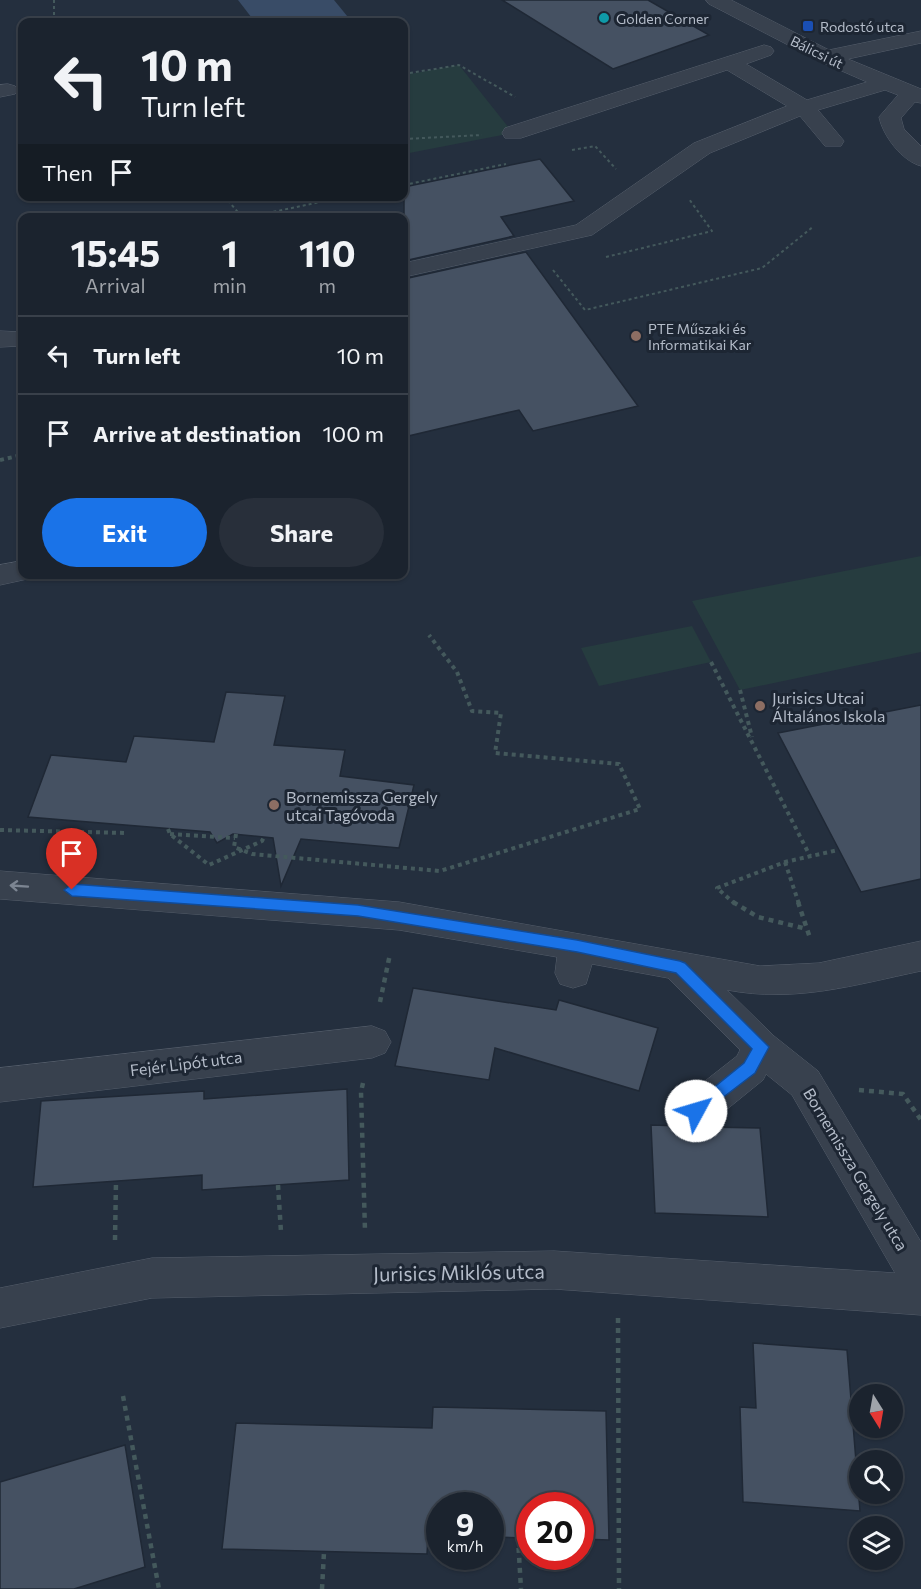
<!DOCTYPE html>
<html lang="en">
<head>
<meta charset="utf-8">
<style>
	:root { --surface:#1b232e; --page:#282f3a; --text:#f1f3f6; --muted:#a0a4aa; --line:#39404a; --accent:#1a73e8 }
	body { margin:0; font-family:Commissioner,sans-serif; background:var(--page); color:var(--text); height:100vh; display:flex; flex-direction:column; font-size:22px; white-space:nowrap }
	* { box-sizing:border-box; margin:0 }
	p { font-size:20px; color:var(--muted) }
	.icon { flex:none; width:33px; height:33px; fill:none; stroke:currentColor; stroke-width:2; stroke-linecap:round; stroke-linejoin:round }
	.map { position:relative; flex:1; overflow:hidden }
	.drawer { position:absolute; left:18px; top:213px; width:390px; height:366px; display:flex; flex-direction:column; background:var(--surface); border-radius:12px; box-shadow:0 2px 4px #0004,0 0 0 2px var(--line) }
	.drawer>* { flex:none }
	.top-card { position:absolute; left:18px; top:18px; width:390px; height:183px; border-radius:12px; box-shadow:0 2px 4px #0004,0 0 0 2px var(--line); background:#1b232e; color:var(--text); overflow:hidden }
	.needle { width:39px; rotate:169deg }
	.fabs { position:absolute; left:849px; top:1384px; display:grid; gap:12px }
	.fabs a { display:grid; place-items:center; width:54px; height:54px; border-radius:50%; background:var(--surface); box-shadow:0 2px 4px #0004,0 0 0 2px var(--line); font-size:30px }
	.speed { position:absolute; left:426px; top:1492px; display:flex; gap:12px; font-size:30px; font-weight:700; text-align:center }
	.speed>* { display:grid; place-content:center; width:78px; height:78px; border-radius:50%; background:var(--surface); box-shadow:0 2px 4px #0004,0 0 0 2px var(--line); line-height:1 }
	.speed small { font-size:15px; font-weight:400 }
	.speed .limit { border:9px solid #d22; background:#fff; color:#111 }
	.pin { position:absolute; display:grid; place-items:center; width:51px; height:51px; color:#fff; margin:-62px -26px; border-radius:50% 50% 50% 0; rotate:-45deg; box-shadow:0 0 6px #0007 }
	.pin .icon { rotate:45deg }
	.me { position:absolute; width:66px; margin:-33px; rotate:51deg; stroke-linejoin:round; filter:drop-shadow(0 0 4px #0008) }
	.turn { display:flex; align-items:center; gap:21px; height:126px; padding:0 24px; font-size:27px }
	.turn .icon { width:78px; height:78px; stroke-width:2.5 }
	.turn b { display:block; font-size:42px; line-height:51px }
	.then { display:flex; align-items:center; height:57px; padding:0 24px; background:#0003; gap:12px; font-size:22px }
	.eta { display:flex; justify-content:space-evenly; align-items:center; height:102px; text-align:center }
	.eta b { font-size:36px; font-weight:700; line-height:42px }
	.action { display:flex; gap:12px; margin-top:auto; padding:12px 24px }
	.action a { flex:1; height:69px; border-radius:36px; background:var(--accent); color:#fff; font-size:24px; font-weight:700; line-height:69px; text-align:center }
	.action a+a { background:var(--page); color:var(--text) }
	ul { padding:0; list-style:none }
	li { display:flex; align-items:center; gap:18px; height:78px; padding:0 24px; border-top:2px solid var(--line) }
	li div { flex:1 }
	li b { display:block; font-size:22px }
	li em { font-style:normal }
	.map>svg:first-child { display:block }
	.green { fill:#263c3f }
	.water { fill:#394c67 }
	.building { fill:#455162; stroke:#1f2835; stroke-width:1.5 }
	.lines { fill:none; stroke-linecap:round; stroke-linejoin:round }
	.minor-casing { stroke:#565f6c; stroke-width:1 }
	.path-far2 { stroke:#44595c; stroke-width:2; stroke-dasharray:3 3; stroke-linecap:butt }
	.path-far1 { stroke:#44595c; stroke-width:4; stroke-dasharray:4 4; stroke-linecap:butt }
	.path { stroke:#44595c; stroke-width:4.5; stroke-dasharray:5 5; stroke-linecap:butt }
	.minor { fill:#38414e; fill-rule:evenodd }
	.path-bridge { stroke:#44595c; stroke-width:4; stroke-dasharray:4 4; stroke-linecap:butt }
	.oneway { stroke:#7c8592 }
	.route { fill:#1a73e8; stroke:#114b97; stroke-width:1.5 }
	.culture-dot { fill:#0f9aa8; stroke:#1d2633; stroke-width:2 }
	.transit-dot { fill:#1a4fb4; stroke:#1d2633; stroke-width:2 }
	.education-dot { fill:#8d6e63; stroke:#1d2633; stroke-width:2 }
	.labels { text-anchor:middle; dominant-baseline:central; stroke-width:6; stroke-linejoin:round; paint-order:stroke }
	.far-poi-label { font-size:14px; fill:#b4bcc9; stroke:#1d2633; text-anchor:start }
	.far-street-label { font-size:14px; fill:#b4bcc9; stroke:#1d2633 }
	.poi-label { font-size:16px; fill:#b4bcc9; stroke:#1d2633; text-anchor:start }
	.street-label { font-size:16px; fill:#b4bcc9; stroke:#1d2633 }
	.near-street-label { font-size:20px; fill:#b4bcc9; stroke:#1d2633 }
</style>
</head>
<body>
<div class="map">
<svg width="921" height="1589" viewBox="0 0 921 1589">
	<rect width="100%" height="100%" fill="#242f3e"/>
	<g class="green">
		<path d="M459,65L513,133L404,154V75Z"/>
		<path d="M921,556V652L740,690L692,601Z"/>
		<path d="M692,626L711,662L599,686L581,648Z"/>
	</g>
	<path class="water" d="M238,0H334L352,22H255Z"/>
	<g class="building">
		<path d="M502,0H648L709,35L613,69Z"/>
		<path d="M540,159L574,201L501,217L514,236L404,261V187Z"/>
		<path d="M526,252L638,406L533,431L519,410L404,437V279Z"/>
		<path d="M226,692L285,696L274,745L345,750L340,776L414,785L399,848L301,839L281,886L273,838L233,834L217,843L210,832L28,817L51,755L126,762L134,736L214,742Z"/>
		<path d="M921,705V879L861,892L778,733Z"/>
		<path d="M413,988L556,1010L559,1000L658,1028L639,1091L495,1048L489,1080L395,1066Z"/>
		<path d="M347,1089L349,1180L202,1190V1175L33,1187L41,1101L204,1091V1099Z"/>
		<path d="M651,1125L683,1126L695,1130L707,1127L760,1128L768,1217L655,1213Z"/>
		<path d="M753,1343L847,1350L860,1511L743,1502L740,1407L756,1408Z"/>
		<path d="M433,1407L606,1411L609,1540L580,1539V1506H530V1538L490,1537V1506H440V1536H428L427,1554L222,1549L236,1423L432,1428Z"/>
		<path d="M125,1445L145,1567L74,1589H0V1482Z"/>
	</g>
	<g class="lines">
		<g class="minor-casing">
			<g id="minor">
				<path d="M706,0H731L829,50L921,31V43L848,59L921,89V103L915,102L901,118L904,129L921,146V166C902,161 883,136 879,117L898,95L885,90L818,110L844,141L841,146H825L800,116L710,153L592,235L404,277V263L576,225L694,143L787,106L727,70L521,138H505L502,133L505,128L764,45L771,47L774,51L771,55L746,64L807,100L867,82L819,61L709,4Z"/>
				<path d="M8,84L15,86L19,90L15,94L0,97V85Z"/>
				<path d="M0,331L22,332V346L0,347Z"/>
				<path d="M22,561V574H34L32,578L0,585V565Z"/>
				<path d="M0,871L399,902L760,966L819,963L921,941V971C854,985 796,1003 727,990L774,1036L818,1071L921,1242V1315L554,1289L152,1298L0,1328V1288L152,1258L554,1251L895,1273L792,1095L766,1074L763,1080L710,1123L696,1128L682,1123L677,1111L682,1099L737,1056L740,1050L668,978L592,964L586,984L573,988L560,984L555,973L557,957L399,930L0,899Z"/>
				<path d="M372,1026L385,1031L391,1042L385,1053L372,1058L0,1102V1068Z"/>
			</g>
		</g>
		<g class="path-far2">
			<path d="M54,0V22"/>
			<path d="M404,74L459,65L515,97"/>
			<path d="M404,139L482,135"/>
			<path d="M572,150L595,146L616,169"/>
			<path d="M404,185L506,164"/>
			<path d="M224,196L243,218"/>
			<path d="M244,218L349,196"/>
			<path d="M606,257L712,231L689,199"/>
			<path d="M553,270L585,310L762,268L814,226"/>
		</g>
		<g class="path-far1">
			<path d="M0,460L22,455"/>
			<path d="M711,662L810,856"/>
			<path d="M740,690L752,737"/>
			<path d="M0,830L127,833"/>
			<path d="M170,834L235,838"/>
			<path d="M236,834L234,847L252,854L440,871L640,809L619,764L495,753L501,713L472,711L457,672L429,635"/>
			<path d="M785,862L799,904"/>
			<path d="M735,904L717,888L785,862L838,850"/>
		</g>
		<g class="path">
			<path d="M733,902L758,917L807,929"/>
			<path d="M798,902L810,938"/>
			<path d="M380,1002L390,954"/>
			<path d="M363,1083L361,1092L365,1231"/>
			<path d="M859,1090L903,1094L921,1120"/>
			<path d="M278,1185L281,1232"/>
			<path d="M115,1240L116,1181"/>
			<path d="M618,1318L619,1589"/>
			<path d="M123,1396L159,1589"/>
			<path d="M518,1538L521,1589"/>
			<path d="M322,1589L324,1552"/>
		</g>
		<use href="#minor" class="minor"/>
		<path class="path-bridge" d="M168,829L170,834L209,865L262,841L264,837"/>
	</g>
	<defs><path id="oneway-shaft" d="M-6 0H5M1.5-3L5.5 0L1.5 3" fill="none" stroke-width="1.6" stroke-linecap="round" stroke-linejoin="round" transform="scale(1.5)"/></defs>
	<use class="oneway" href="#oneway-shaft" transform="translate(19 886) rotate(-176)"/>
	<path class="route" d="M72,884L358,905L577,940L680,961L685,963L769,1047L755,1073L696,1118L691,1116L688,1111L691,1106L744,1063L752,1049L676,973L577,952L358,916L72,896L64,890Z"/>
	<circle class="culture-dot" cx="604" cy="18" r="6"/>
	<rect class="transit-dot" x="802" y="20" width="12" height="12" rx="3"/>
	<g class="education-dot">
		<circle cx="636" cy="336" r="6"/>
		<circle cx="760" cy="706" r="6"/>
		<circle cx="274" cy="805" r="6"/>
	</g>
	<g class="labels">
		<g class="far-poi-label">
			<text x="616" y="18">Golden Corner</text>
			<text x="820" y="26">Rodostó utca</text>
			<text x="648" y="328">PTE Műszaki és<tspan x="648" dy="16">Informatikai Kar</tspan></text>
		</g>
		<g class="far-street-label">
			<text transform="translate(817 52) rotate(26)">Bálicsi út</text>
		</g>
		<g class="poi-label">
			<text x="772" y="697">Jurisics Utcai<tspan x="772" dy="18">Általános Iskola</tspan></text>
			<text x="286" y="796">Bornemissza Gergely<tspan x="286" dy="18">utcai Tagóvoda</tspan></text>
		</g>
		<g class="street-label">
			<text transform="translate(186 1063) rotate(-7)">Fejér Lipót utca</text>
			<text transform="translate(856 1169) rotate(59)">Bornemissza Gergely utca</text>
		</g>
		<g class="near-street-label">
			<text transform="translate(459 1272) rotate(-1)">Jurisics Miklós utca</text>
		</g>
	</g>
</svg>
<div class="fabs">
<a><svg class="needle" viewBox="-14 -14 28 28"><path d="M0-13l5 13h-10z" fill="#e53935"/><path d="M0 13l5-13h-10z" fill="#a0a4aa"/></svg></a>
<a><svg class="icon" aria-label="search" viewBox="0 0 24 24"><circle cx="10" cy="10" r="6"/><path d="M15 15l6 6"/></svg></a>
<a><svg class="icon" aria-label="layers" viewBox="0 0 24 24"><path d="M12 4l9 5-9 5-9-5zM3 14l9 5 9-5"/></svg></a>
</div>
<div class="speed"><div>9<small>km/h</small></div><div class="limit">20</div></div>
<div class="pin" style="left:72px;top:890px;background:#d93025"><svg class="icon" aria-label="arrive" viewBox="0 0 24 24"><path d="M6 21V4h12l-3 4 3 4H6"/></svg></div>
<svg class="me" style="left:696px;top:1111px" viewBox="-20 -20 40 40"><circle r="19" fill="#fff"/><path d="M0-13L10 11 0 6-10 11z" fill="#1a73e8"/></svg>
<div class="top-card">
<div class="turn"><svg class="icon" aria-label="left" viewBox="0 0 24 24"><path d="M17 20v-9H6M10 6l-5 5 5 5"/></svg><div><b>10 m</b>Turn left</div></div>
<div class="then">Then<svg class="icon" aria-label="arrive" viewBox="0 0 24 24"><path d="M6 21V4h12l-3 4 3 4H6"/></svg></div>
</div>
<section class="drawer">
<div class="eta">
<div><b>15:45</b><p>Arrival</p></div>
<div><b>1</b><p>min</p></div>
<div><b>110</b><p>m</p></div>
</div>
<ul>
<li><svg class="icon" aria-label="left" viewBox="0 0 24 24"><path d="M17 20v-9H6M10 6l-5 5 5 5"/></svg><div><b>Turn left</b></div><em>10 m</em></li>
<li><svg class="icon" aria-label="arrive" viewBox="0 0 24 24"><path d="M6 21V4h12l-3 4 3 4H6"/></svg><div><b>Arrive at destination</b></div><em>100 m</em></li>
</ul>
<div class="action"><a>Exit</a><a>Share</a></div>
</section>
</div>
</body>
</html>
